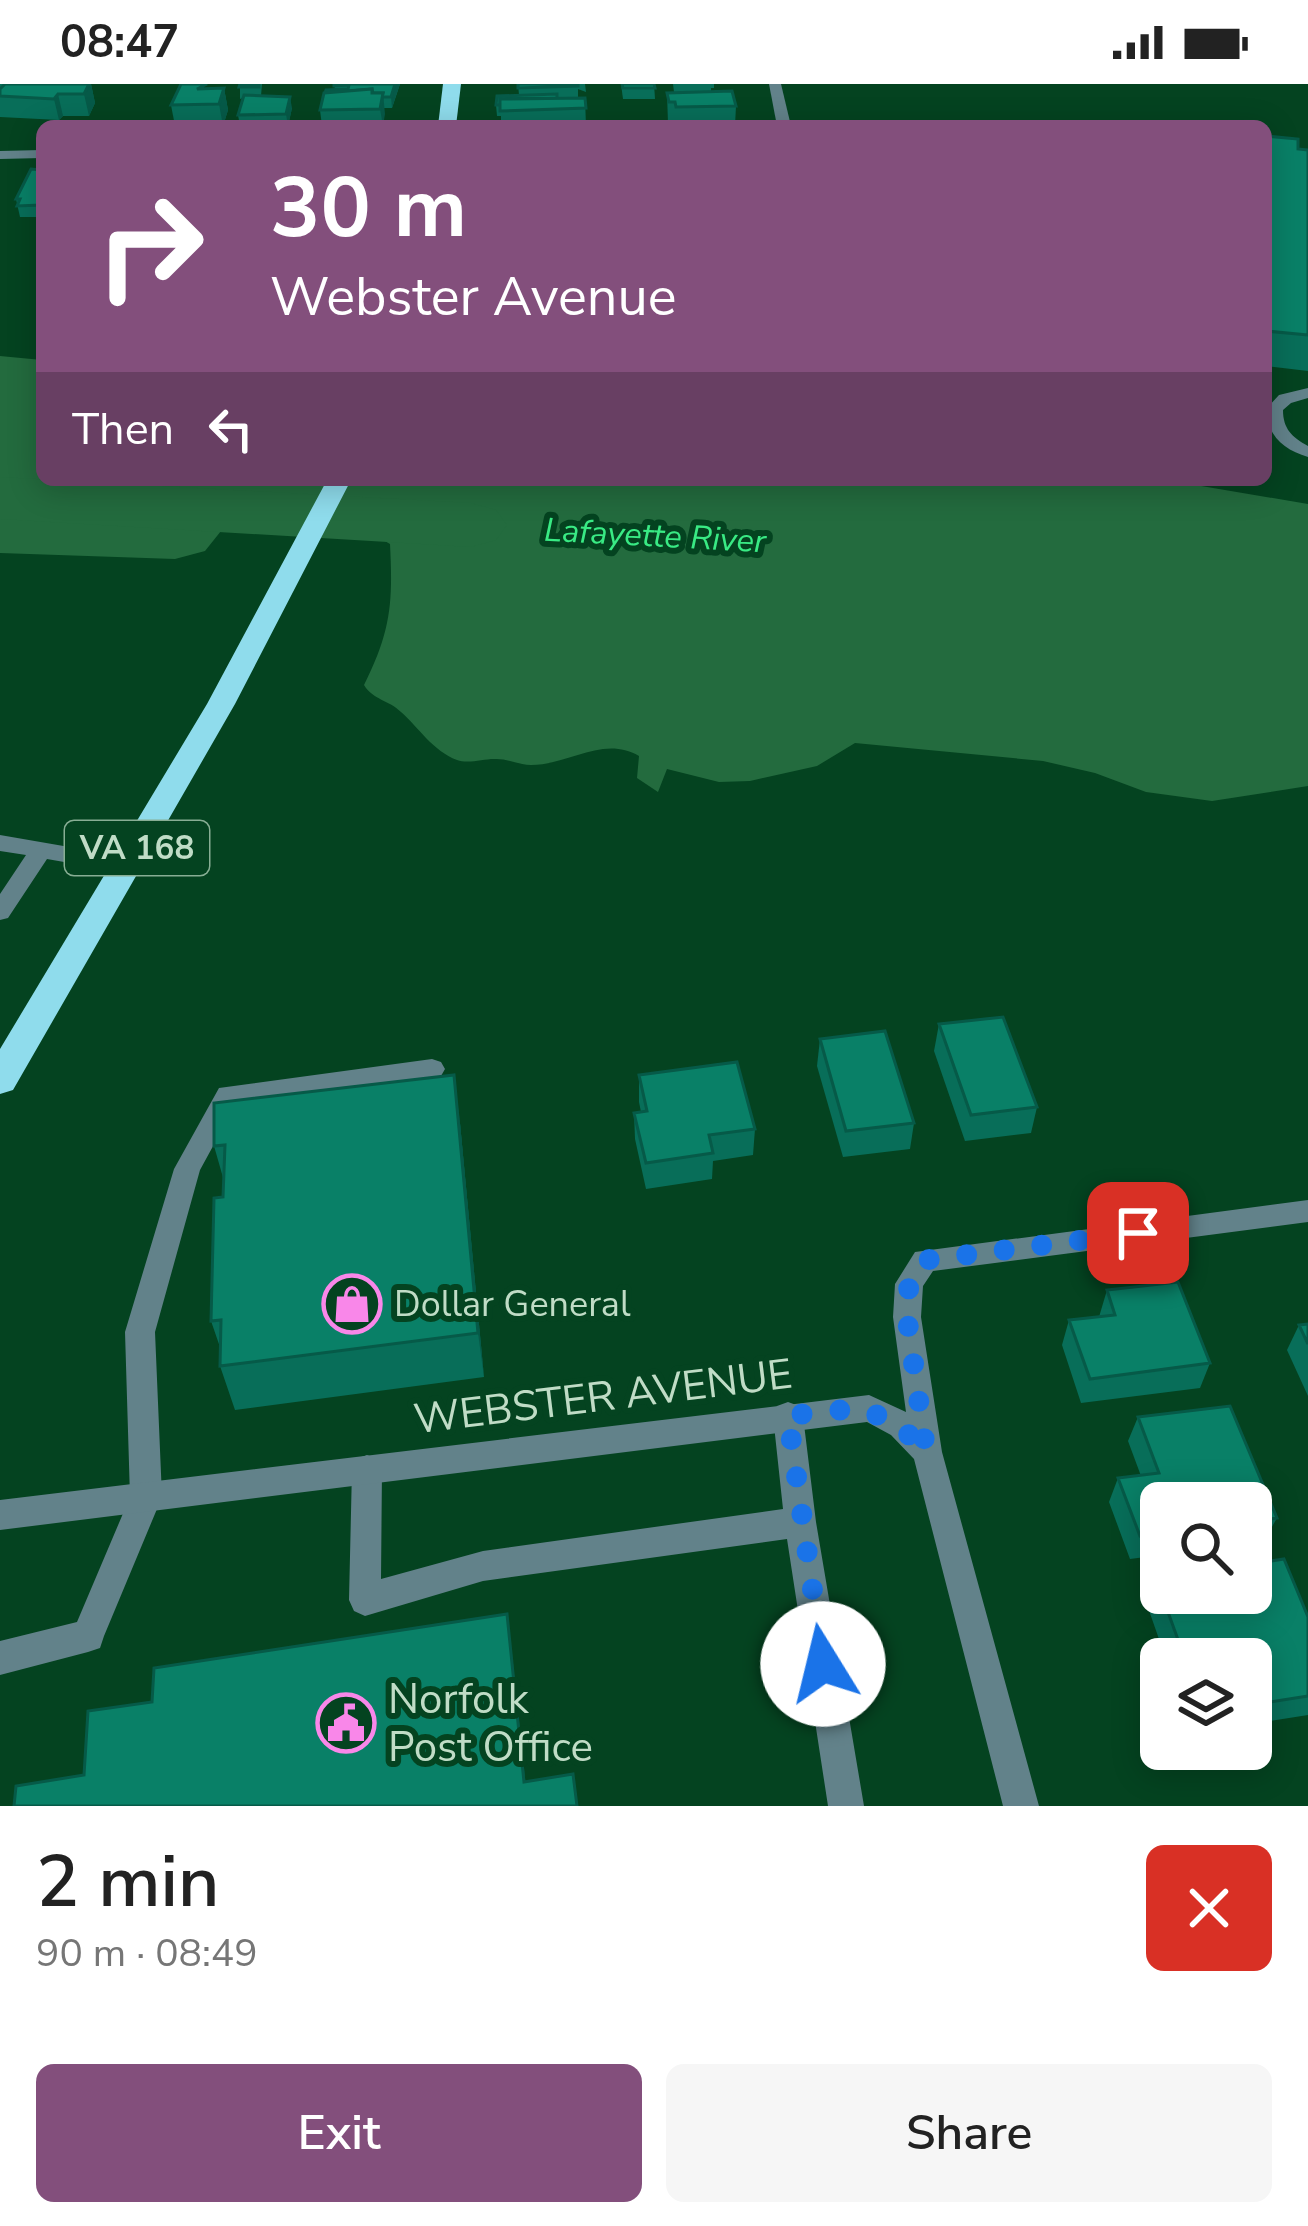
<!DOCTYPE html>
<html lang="en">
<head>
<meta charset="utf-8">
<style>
	:root { --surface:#fff; --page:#f6f6f6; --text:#222; --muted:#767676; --accent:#834f7c }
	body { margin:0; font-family:"Nunito Sans",sans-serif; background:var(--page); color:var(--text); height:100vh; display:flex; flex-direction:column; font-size:45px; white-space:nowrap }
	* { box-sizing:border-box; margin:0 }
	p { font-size:39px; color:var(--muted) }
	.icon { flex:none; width:66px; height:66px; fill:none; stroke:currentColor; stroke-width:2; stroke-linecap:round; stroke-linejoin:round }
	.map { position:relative; height:1722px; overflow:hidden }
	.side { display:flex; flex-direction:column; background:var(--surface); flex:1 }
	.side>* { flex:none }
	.banner { position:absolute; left:36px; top:36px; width:1236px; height:366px; border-radius:18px; box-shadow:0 6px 30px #0003; background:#834f7c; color:#fff; overflow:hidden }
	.buttons { position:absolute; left:1140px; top:1398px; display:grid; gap:24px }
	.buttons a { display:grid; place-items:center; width:132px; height:132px; border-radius:18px; background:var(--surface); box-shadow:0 6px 30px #0003; font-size:60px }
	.pin { position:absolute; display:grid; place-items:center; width:102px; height:102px; color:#fff; margin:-51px; border-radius:24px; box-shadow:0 6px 18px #0006 }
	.me { position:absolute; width:132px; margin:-66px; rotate:351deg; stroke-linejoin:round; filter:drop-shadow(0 0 9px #0008) }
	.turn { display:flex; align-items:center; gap:42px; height:252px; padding:0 36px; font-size:54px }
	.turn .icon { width:156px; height:156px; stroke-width:2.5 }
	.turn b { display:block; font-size:84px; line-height:102px }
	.then { display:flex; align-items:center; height:114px; padding:0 36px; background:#0003; gap:24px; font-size:45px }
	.round { display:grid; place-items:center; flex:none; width:126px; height:126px; border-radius:18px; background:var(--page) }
	.head { display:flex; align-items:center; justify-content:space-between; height:204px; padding:0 36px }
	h1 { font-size:72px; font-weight:600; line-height:90px }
	.action { display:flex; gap:24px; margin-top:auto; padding:24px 36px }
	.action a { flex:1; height:138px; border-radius:18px; background:var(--accent); color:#fff; font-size:48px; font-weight:600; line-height:138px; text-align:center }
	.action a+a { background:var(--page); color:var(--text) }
	.status { display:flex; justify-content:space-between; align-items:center; height:84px; padding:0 60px; background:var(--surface); direction:ltr }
	.status svg { height:33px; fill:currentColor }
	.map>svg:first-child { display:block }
	.water { fill:#236b3e }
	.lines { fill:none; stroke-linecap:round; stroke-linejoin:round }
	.river { fill:#236b3e; fill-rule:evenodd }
	.service { fill:#62828a; fill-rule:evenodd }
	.minor { fill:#62828a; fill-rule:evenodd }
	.trunk { fill:#8fdcec; fill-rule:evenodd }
	.wall { fill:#086e59 }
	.shaded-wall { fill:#065a48 }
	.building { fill:#098067; stroke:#065a48; stroke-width:3 }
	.route { stroke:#1a73e8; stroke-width:21; stroke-dasharray:0 37.8 }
	.labels { text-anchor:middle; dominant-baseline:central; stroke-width:12; stroke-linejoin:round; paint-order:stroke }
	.far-water-label { font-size:33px; font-style:italic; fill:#39ea84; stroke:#044320 }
	.shield { fill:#044320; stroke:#88ae94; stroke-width:3 }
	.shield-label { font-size:33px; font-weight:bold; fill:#c0dcc6 }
	.poi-label { font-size:36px; fill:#c0dcc6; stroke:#044320; text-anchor:start }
	.near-street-label { font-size:42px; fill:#c0dcc6; stroke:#044320 }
	.near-poi-label { font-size:42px; fill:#c0dcc6; stroke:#044320; text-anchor:start }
</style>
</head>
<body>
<div class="status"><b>08:47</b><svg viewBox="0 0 49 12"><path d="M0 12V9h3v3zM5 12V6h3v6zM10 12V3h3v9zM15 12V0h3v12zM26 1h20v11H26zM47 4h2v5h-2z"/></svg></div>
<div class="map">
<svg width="1308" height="1722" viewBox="0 0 1308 1722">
	<rect width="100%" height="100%" fill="#044320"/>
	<path class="water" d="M0,272L42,276V396H993L1032,402L1166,396L1308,420V702L1212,717L1146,708L1095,689L1043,677L855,659L817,682L750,697L719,698L667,685L658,708L637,694L639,672C603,651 569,681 531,681C518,681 507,674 494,675C483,675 468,680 457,676C433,667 419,644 401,628C389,616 373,616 364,601C391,547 393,519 390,460L333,427L280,424L221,447L205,467L175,475L0,469Z"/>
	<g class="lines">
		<path class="river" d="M0,393L471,419L496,426L507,441L496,456L471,463L0,435Z"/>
		<g class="service">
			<path d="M1308,304V314L1291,319L1283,326C1283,345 1292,353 1308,362V373C1284,366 1267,352 1266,325L1279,311Z"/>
			<path d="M0,751L127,773L138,781L127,789L47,775L8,834L0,836V810L26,771L0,767Z"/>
			<path d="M432,975L441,978L445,985L441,992L432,995L236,1020L200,1086L155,1248L162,1413L104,1552L100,1564L88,1568L0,1591V1557L77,1538L130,1413L125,1248L174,1085L219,1004Z"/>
			<path d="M788,1318L799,1322L803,1332L816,1438L864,1722H828L787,1455L483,1497L365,1532L354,1527L349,1516L352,1385L356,1375L367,1371L378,1375L382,1385L381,1495L483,1467L783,1425L773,1332L777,1322Z"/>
		</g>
		<g class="minor">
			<path d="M769,0H781L791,42H777Z"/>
			<path d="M42,66V74L0,75V67Z"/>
			<path d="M1308,1116V1138L933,1187L923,1202L921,1233L942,1368L1039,1722H1003L914,1375L891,1351L867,1338L0,1446V1416L869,1311L906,1328L893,1233L895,1200L915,1168Z"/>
		</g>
		<g class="trunk">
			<path d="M443,0H461L456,42H438Z"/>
			<path d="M327,396H351L235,620L13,1006L0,1010V965L207,620Z"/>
		</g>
	</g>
	<g class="wall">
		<path d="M0,0H91L95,19L89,32H63L59,36L0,33Z"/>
		<path d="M240,0H262L261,12L292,24L288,42H240L238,31L243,14L240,15Z"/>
		<path d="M334,0H400L392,24H384L383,42H322L320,26L335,6Z"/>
		<path d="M518,0H585L586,8L578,5V14H585L586,42H501V32H497L496,21L519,11Z"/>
		<path d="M621,0H654L655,15H623Z"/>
		<path d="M662,0H714V4H711V7L736,22L735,42H675L674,40H668L667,9L674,8L673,0Z"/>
		<path d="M214,4H224L228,26L223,42H175L171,21Z"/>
		<path d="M1266,52L1298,65L1308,66V287L1266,282Z"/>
		<path d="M42,86V133H20L16,115Z"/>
		<path d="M939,940L1037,1023L1031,1049L965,1057L934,967Z"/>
		<path d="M820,955L914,1039L910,1065L843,1073L817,982Z"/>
		<path d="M639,991L755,1045L753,1071L713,1077L712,1095L646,1105L635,1055L634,1029L641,1028L639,1018Z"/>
		<path d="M460,1039L484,1293L235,1326L220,1282L221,1266L211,1237L224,1097L214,1062Z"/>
		<path d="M1107,1206L1210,1279L1200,1304L1081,1319L1062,1261L1069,1236L1099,1233Z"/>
		<path d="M1308,1240V1312L1287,1266L1299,1241Z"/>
		<path d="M1138,1333L1277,1434L1264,1457L1251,1459V1419H1161V1471L1130,1475L1109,1418L1118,1394L1141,1392L1128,1357Z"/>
		<path d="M1156,1495L1308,1533V1631L1251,1640V1575H1166L1146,1518Z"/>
	</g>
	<g class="shaded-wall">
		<path d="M89,0H91L95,19L89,32L84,10Z"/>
		<path d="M395,0H400L392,24L391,13Z"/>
		<path d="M224,4L228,26L223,42L219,20Z"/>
		<path d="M383,9L385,30L383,42L380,25Z"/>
		<path d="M58,10L63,32L59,36L54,15Z"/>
		<path d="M290,13L292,24L288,42L286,30Z"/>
		<path d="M454,991L460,1039L484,1293L478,1249Z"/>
		<path d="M507,1530L512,1570L528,1722L524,1698Z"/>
	</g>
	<g class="building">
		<path d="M5,0H89L84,10H58L54,15L0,12V5Z"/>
		<path d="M181,0H207L197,5L224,4L219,20L171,21Z"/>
		<path d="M240,0H259V3H239Z"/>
		<path d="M334,0H395L391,13H382L383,9H373L372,5L325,9L326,6L348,5L349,1L334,2Z"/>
		<path d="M518,0H578V2L518,4Z"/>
		<path d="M622,0H654L655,4H623Z"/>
		<path d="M372,5V9H383L380,25L320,26L324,9Z"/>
		<path d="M732,7L736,22L676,23L675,18H669L667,9Z"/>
		<path d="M557,10V14L500,15V21H496L497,12Z"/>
		<path d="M244,11L290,13L286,30L238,31Z"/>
		<path d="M585,14L586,24L500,27V15Z"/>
		<path d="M1266,52L1298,55V65L1308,66V251L1266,247Z"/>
		<path d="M31,85L42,86V119L41,121L17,122L20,115H16Z"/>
		<path d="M1003,933L1037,1023L971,1031L939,940Z"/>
		<path d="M885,947L914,1039L846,1047L820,955Z"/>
		<path d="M737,978L755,1045L709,1051L713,1069L646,1079L634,1029L647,1027L639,991Z"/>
		<path d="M454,991L478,1249L220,1282L221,1236L211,1237L214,1114L223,1113L225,1061L214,1062V1019Z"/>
		<path d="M1178,1198L1210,1279L1090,1295L1069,1236L1115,1231L1107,1206Z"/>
		<path d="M1308,1240V1260L1299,1241Z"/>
		<path d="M1230,1322L1277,1434L1251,1438V1419H1161V1449L1140,1452L1118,1394L1159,1389L1138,1333Z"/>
		<path d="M1284,1475L1308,1533V1612L1251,1621V1575H1185L1156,1495L1161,1494V1509H1251V1480Z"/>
		<path d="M507,1530L524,1698L573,1690L577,1722H14L16,1702L84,1691L88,1627L152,1618L154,1584Z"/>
	</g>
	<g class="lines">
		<path class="route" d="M823,1580L788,1332C852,1323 880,1317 926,1368L907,1233L909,1200L925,1176L1138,1149"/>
	</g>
	<defs>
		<g id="shop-ring" transform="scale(3)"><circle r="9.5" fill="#044320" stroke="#f987e9" stroke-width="1.5"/><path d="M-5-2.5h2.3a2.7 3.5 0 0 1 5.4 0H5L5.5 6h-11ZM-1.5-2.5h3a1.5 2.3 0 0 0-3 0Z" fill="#f987e9"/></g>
		<g id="civic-ring" transform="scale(3)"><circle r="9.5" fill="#044320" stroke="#f987e9" stroke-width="1.5"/><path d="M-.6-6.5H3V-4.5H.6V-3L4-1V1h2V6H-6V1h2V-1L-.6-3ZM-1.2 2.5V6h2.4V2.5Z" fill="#f987e9"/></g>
	</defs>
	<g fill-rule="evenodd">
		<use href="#shop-ring" x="352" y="1220"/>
		<use href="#civic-ring" x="346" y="1639"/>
	</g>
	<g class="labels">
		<g class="far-water-label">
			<text transform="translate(655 452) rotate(3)">Lafayette River</text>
		</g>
		<rect class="shield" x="65" y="737" width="144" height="54" rx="9"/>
		<g class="shield-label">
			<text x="137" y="764">VA 168</text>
		</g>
		<g class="poi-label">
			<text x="394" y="1220">Dollar General</text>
		</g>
		<g class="near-street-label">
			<text transform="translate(603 1313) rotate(-7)">WEBSTER AVENUE</text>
		</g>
		<g class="near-poi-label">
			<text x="388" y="1615">Norfolk<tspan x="388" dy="48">Post Office</tspan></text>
		</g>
	</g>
</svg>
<div class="buttons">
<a><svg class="icon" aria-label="search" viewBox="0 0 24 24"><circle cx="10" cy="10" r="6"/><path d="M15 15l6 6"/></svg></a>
<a><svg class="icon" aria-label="layers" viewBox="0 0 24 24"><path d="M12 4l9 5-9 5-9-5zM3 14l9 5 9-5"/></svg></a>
</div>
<div class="pin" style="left:1138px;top:1149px;background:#d93025"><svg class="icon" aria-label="arrive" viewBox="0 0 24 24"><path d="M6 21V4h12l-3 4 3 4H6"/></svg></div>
<svg class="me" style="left:823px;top:1580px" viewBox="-20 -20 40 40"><circle r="19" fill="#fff"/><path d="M0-13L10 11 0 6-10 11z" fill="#1a73e8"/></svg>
<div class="banner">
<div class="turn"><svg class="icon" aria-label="right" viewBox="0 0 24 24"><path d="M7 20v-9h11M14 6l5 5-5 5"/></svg><div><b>30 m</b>Webster Avenue</div></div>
<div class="then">Then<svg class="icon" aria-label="left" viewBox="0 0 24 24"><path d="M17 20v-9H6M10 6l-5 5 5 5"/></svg></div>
</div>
</div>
<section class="side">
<div class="head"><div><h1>2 min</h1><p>90 m · 08:49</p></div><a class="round" style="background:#d93025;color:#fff"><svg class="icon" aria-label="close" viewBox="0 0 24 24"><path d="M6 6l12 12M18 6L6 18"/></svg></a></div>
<div class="action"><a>Exit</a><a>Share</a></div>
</section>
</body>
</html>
